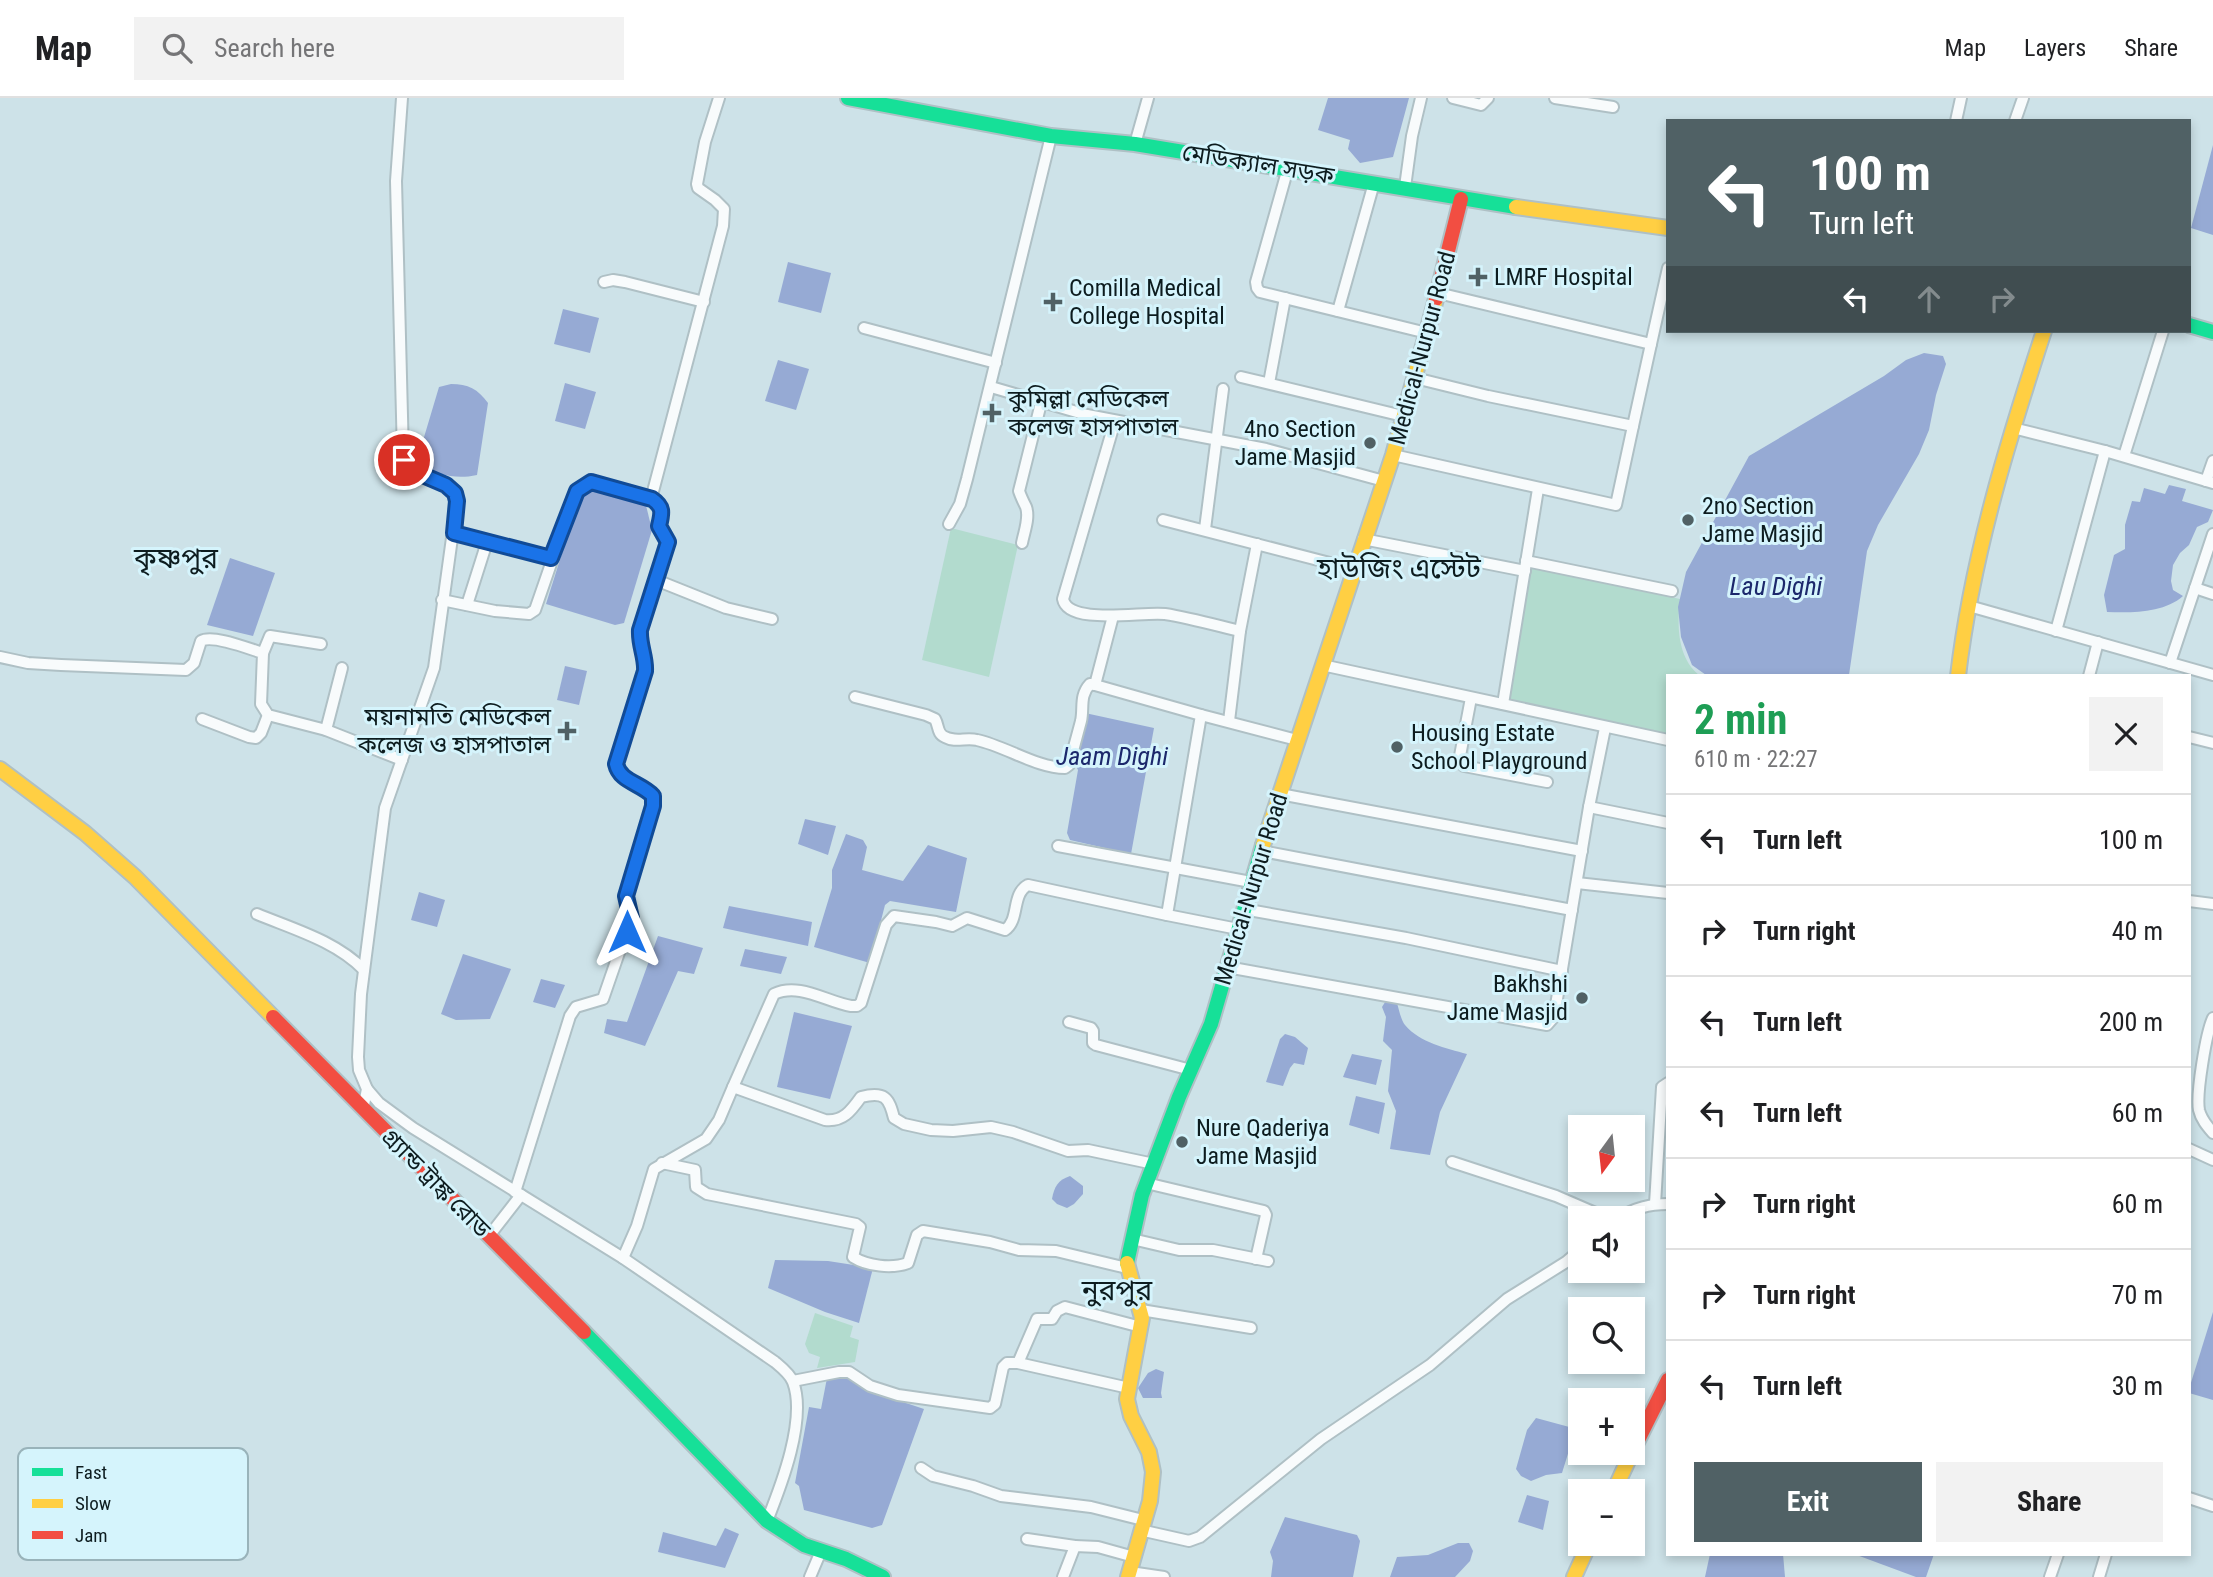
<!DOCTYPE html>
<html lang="en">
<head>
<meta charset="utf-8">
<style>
	:root { --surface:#fff; --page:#f2f2f2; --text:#202124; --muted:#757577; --line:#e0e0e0; --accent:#506165 }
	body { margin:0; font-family:"Roboto Condensed","Noto Sans Bengali",sans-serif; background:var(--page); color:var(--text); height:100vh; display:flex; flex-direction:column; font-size:26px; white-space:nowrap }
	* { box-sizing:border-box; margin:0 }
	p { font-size:23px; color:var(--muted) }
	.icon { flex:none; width:38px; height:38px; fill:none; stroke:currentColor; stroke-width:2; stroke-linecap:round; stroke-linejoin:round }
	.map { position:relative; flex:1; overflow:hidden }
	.panel { position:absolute; left:1666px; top:576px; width:525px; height:882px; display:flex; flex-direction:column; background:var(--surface); border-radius:0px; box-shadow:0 4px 10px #0003 }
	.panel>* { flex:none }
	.banner { position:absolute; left:1666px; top:21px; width:525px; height:214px; border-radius:0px; box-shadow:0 4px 10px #0003; background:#506165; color:#fff; overflow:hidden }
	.needle { width:46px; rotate:195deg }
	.buttons { position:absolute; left:1568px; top:1017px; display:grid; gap:14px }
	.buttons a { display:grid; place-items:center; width:77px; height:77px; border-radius:0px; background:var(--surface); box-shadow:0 4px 10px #0003; font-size:35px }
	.pin { position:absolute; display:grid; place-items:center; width:60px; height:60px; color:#fff; margin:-30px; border:4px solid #fff; border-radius:50%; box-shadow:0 2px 7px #0007 }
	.me { position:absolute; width:77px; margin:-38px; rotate:0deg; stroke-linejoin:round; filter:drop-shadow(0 0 5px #0008) }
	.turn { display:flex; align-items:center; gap:24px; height:147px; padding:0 28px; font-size:32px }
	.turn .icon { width:91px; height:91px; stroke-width:2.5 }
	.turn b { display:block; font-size:49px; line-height:60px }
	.lanes { display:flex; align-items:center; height:66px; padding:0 28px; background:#0003; justify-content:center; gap:35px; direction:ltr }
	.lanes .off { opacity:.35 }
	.round { display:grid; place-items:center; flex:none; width:74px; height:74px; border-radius:0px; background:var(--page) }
	.summary { display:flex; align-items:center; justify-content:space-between; height:119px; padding:0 28px }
	h1 { font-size:42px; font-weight:700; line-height:52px; color:#1e9e55 }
	.button { display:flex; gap:14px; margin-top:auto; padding:14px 28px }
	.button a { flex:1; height:80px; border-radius:0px; background:var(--accent); color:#fff; font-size:28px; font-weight:700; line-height:80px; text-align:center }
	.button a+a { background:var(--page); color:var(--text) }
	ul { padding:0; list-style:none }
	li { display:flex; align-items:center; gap:21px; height:91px; padding:0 28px; border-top:2px solid var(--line) }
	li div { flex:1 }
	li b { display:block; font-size:26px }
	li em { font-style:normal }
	header { display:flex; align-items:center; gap:42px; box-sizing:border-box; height:98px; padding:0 35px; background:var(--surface); border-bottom:2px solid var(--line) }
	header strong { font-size:33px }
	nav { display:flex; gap:38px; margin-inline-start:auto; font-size:24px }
	.search { width:490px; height:63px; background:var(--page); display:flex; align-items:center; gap:18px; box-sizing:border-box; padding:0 24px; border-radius:0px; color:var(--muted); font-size:26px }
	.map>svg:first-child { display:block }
	.green { fill:#b2dbce }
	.water { fill:#96aad4 }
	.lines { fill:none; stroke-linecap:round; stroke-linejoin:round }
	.street-casing { stroke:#afc0c5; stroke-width:14 }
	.fast-casing { stroke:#afc0c5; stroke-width:18 }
	.slow-casing { stroke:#afc0c5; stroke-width:18 }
	.jam-casing { stroke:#afc0c5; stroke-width:18 }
	.street { stroke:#f8fbfc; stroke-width:10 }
	.fast { stroke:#16e098; stroke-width:14 }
	.slow { stroke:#ffcf43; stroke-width:14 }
	.jam { stroke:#f24e42; stroke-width:14 }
	.route-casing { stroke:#114b97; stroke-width:18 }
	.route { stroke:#1a73e8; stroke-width:12 }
	.poi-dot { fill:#506165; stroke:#d5f4fc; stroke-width:2.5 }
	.labels { text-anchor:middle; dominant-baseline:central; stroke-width:6; stroke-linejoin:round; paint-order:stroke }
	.street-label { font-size:24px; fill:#0d1c1f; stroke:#d5f4fc }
	.poi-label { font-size:24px; fill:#0d1c1f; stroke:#d5f4fc; text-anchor:start }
	.water-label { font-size:26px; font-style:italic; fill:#1c286c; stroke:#d5f4fc }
	.quarter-label { font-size:28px; fill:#0d1c1f; stroke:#d5f4fc }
	.key { fill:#d5f4fc; stroke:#99b3ba; stroke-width:2 }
	.key-label { font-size:19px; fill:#0d1c1f }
</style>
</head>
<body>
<header>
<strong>Map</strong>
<div class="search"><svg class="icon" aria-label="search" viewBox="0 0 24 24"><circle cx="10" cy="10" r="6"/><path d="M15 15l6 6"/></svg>Search here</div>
<nav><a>Map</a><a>Layers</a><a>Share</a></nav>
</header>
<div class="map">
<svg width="2213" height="1479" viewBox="0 0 2213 1479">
	<rect width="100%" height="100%" fill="#cde2e8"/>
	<g class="green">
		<path d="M951,430L1018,447L989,579L922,562Z"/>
		<path d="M1530,468L1680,501C1677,527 1677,559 1699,577L1668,578V634L1664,638L1506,605Z"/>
		<path d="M815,1215L853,1228L850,1239L859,1242L855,1264L817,1270L820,1259L809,1255L805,1246Z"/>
	</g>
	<g class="water">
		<path d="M1328,0H1409L1393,59L1360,65L1348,51L1350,42L1318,32Z"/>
		<path d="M2213,47V137L2191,130Z"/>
		<path d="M788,164L831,175L821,215L778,204Z"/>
		<path d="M563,211L599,220L590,255L554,246Z"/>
		<path d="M1924,255L1943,258L1946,266L1936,297L1929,332L1919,356L1878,427L1867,453L1849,577H1706L1692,567L1681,539L1678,509L1686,474L1749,358L1884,278L1906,262Z"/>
		<path d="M778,262L809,271L796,312L765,303Z"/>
		<path d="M565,285L596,294L585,331L555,323Z"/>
		<path d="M451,286C468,286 478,291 488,305L477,377C454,382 440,376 419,368V356L439,289Z"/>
		<path d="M585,382L643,395L652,432L624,525L615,527L546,506Z"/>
		<path d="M2169,387L2186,391L2182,403L2213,412L2208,424L2197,429L2189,447L2180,455L2173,467L2171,483L2173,492L2183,498C2164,515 2132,515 2107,514L2104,497L2114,457L2125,451V427L2132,403L2140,404L2144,390L2165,396Z"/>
		<path d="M230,460L275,475L253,538L207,527Z"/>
		<path d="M565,568L587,573L579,607L557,602Z"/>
		<path d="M1085,615L1154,630L1131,756L1070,742L1067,735L1078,672L1074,664Z"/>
		<path d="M805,721L836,728L828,757L798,746Z"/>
		<path d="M846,736L863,742L867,749L862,772L903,783L928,747L967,760L956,814L890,803L885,807L870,865L814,849L832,790V772Z"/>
		<path d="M419,794L445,802L437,829L411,822Z"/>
		<path d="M729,808L812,824L808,848L723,830Z"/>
		<path d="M658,838L703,850L694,876L678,873L645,948L604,935L607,921L627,924Z"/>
		<path d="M745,851L787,859L781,876L740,868Z"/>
		<path d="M463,856L511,871L490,921L456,922L441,916Z"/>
		<path d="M541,881L565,887L555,910L533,904Z"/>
		<path d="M1387,901L1397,905C1399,912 1401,922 1405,927C1420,945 1446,950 1467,956L1440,1014L1430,1057L1390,1051L1396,1013L1388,993L1392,952L1383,943L1386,919L1382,909Z"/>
		<path d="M794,914L852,928L830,1001L777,989Z"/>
		<path d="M1285,936L1295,939L1308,950L1304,967L1294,965L1290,970L1283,988L1266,984L1280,941Z"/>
		<path d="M1352,956L1382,962L1376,987L1343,979Z"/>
		<path d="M1356,998L1385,1005L1379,1036L1349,1027Z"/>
		<path d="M1070,1078L1083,1088V1096L1074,1106L1067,1110L1057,1106L1052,1101C1054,1089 1058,1082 1070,1078Z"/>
		<path d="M775,1162L828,1163L873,1170L859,1225L825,1214L768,1190Z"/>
		<path d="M2213,1214V1302L2189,1295V1291Z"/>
		<path d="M1156,1271L1164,1274L1161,1295L1162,1300H1143L1138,1290L1148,1275Z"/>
		<path d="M853,1278L864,1291L924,1311L882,1427L872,1430L804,1412L799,1388L795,1385L809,1309L821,1311L827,1280Z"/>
		<path d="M1536,1320L1573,1330L1575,1333L1562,1375L1546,1377L1531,1383L1521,1378L1516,1371L1527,1332Z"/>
		<path d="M1527,1397L1549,1403L1543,1432L1518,1424Z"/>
		<path d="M1285,1419L1357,1437L1360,1443L1353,1479H1271L1273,1463L1270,1454Z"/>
		<path d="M725,1430L739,1436L725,1470L658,1454L663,1434L716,1448Z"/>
		<path d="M1458,1445H1469L1473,1453L1470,1463L1455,1479H1390L1397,1459L1428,1457Z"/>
		<path d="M1710,1456H1783L1785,1479H1705Z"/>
		<path d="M1854,1456H1934L1926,1479H1916Z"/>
	</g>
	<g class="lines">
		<g class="street-casing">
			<g id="street">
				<path d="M1453,0L1481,7L1488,0"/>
				<path d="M1555,0L1613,9"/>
				<path d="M1956,23L1961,0"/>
				<path d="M2015,23L2023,0"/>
				<path d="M1135,46L1148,0"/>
				<path d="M1288,70L1256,184L1257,190L1260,194L1427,235"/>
				<path d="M1405,89L1412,38L1421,0"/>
				<path d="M604,184L613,182L625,184L704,204"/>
				<path d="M1438,195L1651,246L1668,170"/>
				<path d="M1338,213L1374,85"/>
				<path d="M864,230L996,265"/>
				<path d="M1241,279L1403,318"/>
				<path d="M1415,280L1488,298L1633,328L1651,246"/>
				<path d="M1269,285L1285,200"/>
				<path d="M991,289L1087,317L1266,351L1384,383"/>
				<path d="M1115,323L1063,501C1068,528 1144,513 1165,516C1190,520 1215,527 1240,533"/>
				<path d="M2013,330L2105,353L2213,385"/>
				<path d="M1393,357L1616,407L1633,328"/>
				<path d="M2124,358L2163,233"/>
				<path d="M2206,383L2213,363"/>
				<path d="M1163,422L1353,471"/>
				<path d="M949,426L960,406L967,381L1051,38"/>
				<path d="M1205,431L1223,291"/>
				<path d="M454,435L487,444L467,507"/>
				<path d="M1363,441L1525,473"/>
				<path d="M487,444L551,460"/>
				<path d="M1022,445C1024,434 1030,420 1026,409C1023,403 1021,399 1019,393L1041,305"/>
				<path d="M1526,463L1672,493"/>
				<path d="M656,482L726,510L772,521"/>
				<path d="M2195,490L2213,496"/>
				<path d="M442,502L495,513L529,516L535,512L572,405L577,393L591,384L651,401"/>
				<path d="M1969,508L2213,577"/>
				<path d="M1113,518L1095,587L1201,617"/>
				<path d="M2056,533L2105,353"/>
				<path d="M263,555L270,538L321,546"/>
				<path d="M0,559L28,565L61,567L186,572L194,565L201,543C213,536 249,551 263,555L261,606L268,617L326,632L402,662"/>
				<path d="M2170,565L2213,436"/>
				<path d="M1322,567L1668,642"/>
				<path d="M2089,578L2098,544"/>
				<path d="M855,599L926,617L935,621C939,628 937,636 945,639C956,645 966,639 977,642C1005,648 1037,670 1065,670L1069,667C1073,653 1077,638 1081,623C1084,610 1079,598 1090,586L1095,587"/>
				<path d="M1471,600L1459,663L1464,668L1547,684"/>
				<path d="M1503,606L1538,391"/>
				<path d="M202,621L249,639L256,640L261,635L268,617"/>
				<path d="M1229,623L1240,533L1257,446"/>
				<path d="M326,632L342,570"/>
				<path d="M2189,639L2213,645"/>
				<path d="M1280,696L1582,753"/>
				<path d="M1589,709L1668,725"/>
				<path d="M1058,748L1251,784"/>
				<path d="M1262,753L1572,812"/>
				<path d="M1577,785L1668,795"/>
				<path d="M2189,803L2213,806"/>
				<path d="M1243,811L1406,840L1562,873"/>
				<path d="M257,816C293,831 336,843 364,872"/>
				<path d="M1238,831L1167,817L1201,617L1297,642"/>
				<path d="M1227,869L1547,927L1554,919L1589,709L1605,630"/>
				<path d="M2213,920C2206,935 2196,996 2199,1012C2201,1021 2207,1028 2213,1035"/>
				<path d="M1069,924L1091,930L1093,933V945L1096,947L1191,972"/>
				<path d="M733,989L774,896C799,884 827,904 851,908H857L861,905L886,827L894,818L936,824L952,828L967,820L1005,832C1020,822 1011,796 1028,787L1167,817"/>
				<path d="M367,991L379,1005L413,1030L623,1160L775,1264C781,1269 790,1276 793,1284C807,1321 781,1388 767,1423"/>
				<path d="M363,1012L367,991L359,972L358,959L361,896L385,710L434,570L456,411L455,395C439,380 409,380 403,357L396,83L402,0"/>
				<path d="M2189,1051L2213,1062"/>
				<path d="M1452,1064L1556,1098L1607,1120"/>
				<path d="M662,1065L695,1072L696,1089L707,1096L856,1126L860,1129L853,1159C867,1168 892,1171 908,1165L917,1137L923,1133L990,1144L1019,1152L1056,1153L1127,1170"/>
				<path d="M1146,1085L1264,1113L1266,1117L1256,1161"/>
				<path d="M515,1094L570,918L576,909L603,901L631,820L627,798L653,708V698C642,685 620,684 616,666L645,573C646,559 639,547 640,532L668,444L659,428C662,415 664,409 651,401L723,128L724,111L715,102L698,90L697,86L705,44L719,0"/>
				<path d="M1655,1106L1662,989L1668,985"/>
				<path d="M1620,1120C1633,1110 1652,1106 1668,1106"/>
				<path d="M489,1138L521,1097"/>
				<path d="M1132,1141L1179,1152H1213L1268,1163"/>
				<path d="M623,1160L637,1128L654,1071L706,1041L719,1022L733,989L825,1022C843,1024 851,1013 861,999C885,993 889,1000 894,1020L904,1026L931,1032L953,1033L991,1029L1013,1034L1068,1053L1088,1052L1154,1066"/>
				<path d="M1141,1212L1251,1230"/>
				<path d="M1018,1265L1129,1290"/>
				<path d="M793,1283L839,1274H849L870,1288L898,1297L990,1310L995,1306L1003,1269L1007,1265H1018L1037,1221H1052L1057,1213L1065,1209L1141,1229"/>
				<path d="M921,1370L933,1378L973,1388L1001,1398L1091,1409L1143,1422"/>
				<path d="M2189,1400L2213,1408"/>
				<path d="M1140,1432L1189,1443L1200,1439L1321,1341L1430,1267L1507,1201L1566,1164L1580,1152"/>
				<path d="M1027,1441L1075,1448"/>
				<path d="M1130,1474L1164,1479"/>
				<path d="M810,1479L821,1453"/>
				<path d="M1063,1479L1075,1448L1098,1449L1134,1459"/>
				<path d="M2050,1479L2058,1456"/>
				<path d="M2099,1479L2106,1456"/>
			</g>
		</g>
		<g class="fast-casing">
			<g id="fast">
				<path d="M848,0L1051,38L1135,46L1516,109"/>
				<path d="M2189,227L2213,234"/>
				<path d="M1127,1165L1142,1097L1179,999L1211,926L1263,747"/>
				<path d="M584,1234L767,1423L804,1447L846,1461L883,1479"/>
			</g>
		</g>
		<g class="slow-casing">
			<g id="slow">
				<path d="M1516,109L1668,130"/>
				<path d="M1958,578C1972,459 2007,346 2044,233"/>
				<path d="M0,671L85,735L135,779L273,919"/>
				<path d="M1263,747L1393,357L1436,201"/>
				<path d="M1127,1165L1142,1220L1127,1301L1131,1318L1149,1354L1153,1374L1150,1403L1128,1479"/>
				<path d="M1614,1393L1632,1354"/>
				<path d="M1574,1479L1589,1446"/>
			</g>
		</g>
		<g class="jam-casing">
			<g id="jam">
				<path d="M1436,201L1461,101"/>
				<path d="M273,919L584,1234"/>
				<path d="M1633,1352L1668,1282"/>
			</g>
		</g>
		<use href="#street" class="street"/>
		<use href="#fast" class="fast"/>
		<use href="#slow" class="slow"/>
		<use href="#jam" class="jam"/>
	</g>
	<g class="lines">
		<g class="route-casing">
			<path id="route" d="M404,362L411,372L446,387L455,395L457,403L454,435L551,460L577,393L591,384L652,401C664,409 662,415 659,428L668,444L640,532C639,547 646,559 645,573L616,666C620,684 641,685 653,698V708L626,798L631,820L627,834"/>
		</g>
		<use href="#route" class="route"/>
	</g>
	<g class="poi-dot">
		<path d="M1474.5 168.5h7v7h7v7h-7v7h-7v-7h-7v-7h7z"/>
		<path d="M1049.5 193.5h7v7h7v7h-7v7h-7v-7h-7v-7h7z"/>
		<path d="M988.5 304.5h7v7h7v7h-7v7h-7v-7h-7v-7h7z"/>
		<circle cx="1370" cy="345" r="7"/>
		<circle cx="1688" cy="422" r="7"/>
		<path d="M563.5 622.5h7v7h7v7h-7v7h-7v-7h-7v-7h7z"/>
		<circle cx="1397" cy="649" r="7"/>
		<circle cx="1582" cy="900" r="7"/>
		<circle cx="1182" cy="1044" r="7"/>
	</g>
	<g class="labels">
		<g class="street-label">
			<text transform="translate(1258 66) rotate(9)">মেডিক্যাল সড়ক</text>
			<text transform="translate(1422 250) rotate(-75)">Medical-Nurpur Road</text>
			<text transform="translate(1251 791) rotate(-73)">Medical-Nurpur Road</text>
			<text transform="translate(436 1085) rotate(45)">গ্র্যান্ড ট্রাঙ্ক রোড</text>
		</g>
		<g class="poi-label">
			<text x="1494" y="179">LMRF Hospital</text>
			<text x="1069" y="190">Comilla Medical<tspan x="1069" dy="28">College Hospital</tspan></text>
			<text x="1008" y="301">কুমিল্লা মেডিকেল<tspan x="1008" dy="28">কলেজ হাসপাতাল</tspan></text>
			<text x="1356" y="331" text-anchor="end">4no Section<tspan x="1356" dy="28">Jame Masjid</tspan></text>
			<text x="1702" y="408">2no Section<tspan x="1702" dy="28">Jame Masjid</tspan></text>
			<text x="551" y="619" text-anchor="end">ময়নামতি মেডিকেল<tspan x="551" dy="28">কলেজ ও হাসপাতাল</tspan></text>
			<text x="1411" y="635">Housing Estate<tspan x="1411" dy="28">School Playground</tspan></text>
			<text x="1568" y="886" text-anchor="end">Bakhshi<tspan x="1568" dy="28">Jame Masjid</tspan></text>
			<text x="1196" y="1030">Nure Qaderiya<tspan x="1196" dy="28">Jame Masjid</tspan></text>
		</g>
		<g class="water-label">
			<text x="1776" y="488">Lau Dighi</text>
			<text x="1112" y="658">Jaam Dighi</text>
		</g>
		<g class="quarter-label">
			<text x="176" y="460">কৃষ্ণপুর</text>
			<text x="1399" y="470">হাউজিং এস্টেট</text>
			<text x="1117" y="1192">নুরপুর</text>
		</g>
	</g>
	<rect x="18" y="1350" width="230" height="112" rx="10" class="key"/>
	<rect x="32" y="1370" width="31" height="8" fill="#16e098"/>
	<rect x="32" y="1401" width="31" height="9" fill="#ffcf43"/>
	<rect x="32" y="1433" width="31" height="8" fill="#f24e42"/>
	<g class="key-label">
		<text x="75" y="1381">Fast</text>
		<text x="75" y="1412">Slow</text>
		<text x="75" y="1444">Jam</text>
	</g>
</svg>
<div class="buttons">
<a><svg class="needle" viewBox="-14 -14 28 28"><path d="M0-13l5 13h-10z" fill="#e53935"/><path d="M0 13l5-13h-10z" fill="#757577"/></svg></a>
<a><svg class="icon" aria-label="sound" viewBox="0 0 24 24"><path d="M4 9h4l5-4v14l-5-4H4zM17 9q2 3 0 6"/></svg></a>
<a><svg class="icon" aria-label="search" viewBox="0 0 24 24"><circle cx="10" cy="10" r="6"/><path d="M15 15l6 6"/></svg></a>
<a>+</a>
<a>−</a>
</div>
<div class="pin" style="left:404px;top:362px;background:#d93025"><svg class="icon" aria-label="arrive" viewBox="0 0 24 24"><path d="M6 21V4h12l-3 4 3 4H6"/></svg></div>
<svg class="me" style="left:627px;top:834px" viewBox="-20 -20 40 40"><path d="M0-17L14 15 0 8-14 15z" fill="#1a73e8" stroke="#fff" stroke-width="4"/></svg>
<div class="banner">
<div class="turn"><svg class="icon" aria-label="left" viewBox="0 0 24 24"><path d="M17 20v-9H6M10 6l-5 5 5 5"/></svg><div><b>100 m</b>Turn left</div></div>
<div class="lanes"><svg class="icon" aria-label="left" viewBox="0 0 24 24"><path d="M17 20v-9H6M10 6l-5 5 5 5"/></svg><svg class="icon off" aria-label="ahead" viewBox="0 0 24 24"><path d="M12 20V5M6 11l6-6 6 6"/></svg><svg class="icon off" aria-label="right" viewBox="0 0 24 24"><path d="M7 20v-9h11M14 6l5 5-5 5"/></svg></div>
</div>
<section class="panel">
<div class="summary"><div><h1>2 min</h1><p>610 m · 22:27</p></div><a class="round"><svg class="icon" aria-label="close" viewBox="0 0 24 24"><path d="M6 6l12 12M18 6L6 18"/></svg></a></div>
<ul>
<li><svg class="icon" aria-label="left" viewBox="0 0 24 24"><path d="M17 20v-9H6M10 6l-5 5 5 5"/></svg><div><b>Turn left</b></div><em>100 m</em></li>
<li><svg class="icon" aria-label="right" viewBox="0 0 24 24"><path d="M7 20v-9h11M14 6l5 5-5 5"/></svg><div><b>Turn right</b></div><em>40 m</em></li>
<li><svg class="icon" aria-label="left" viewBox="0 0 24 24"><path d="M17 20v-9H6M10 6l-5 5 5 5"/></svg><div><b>Turn left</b></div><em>200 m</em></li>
<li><svg class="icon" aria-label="left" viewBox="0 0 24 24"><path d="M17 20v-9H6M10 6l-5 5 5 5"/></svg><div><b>Turn left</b></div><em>60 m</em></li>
<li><svg class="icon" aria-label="right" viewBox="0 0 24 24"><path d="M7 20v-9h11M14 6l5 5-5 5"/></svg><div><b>Turn right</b></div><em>60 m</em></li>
<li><svg class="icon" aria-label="right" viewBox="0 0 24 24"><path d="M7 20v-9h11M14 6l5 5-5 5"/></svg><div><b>Turn right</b></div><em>70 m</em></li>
<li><svg class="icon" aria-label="left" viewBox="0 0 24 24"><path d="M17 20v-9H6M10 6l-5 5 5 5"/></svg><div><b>Turn left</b></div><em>30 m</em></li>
</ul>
<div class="button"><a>Exit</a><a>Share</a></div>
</section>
</div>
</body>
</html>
